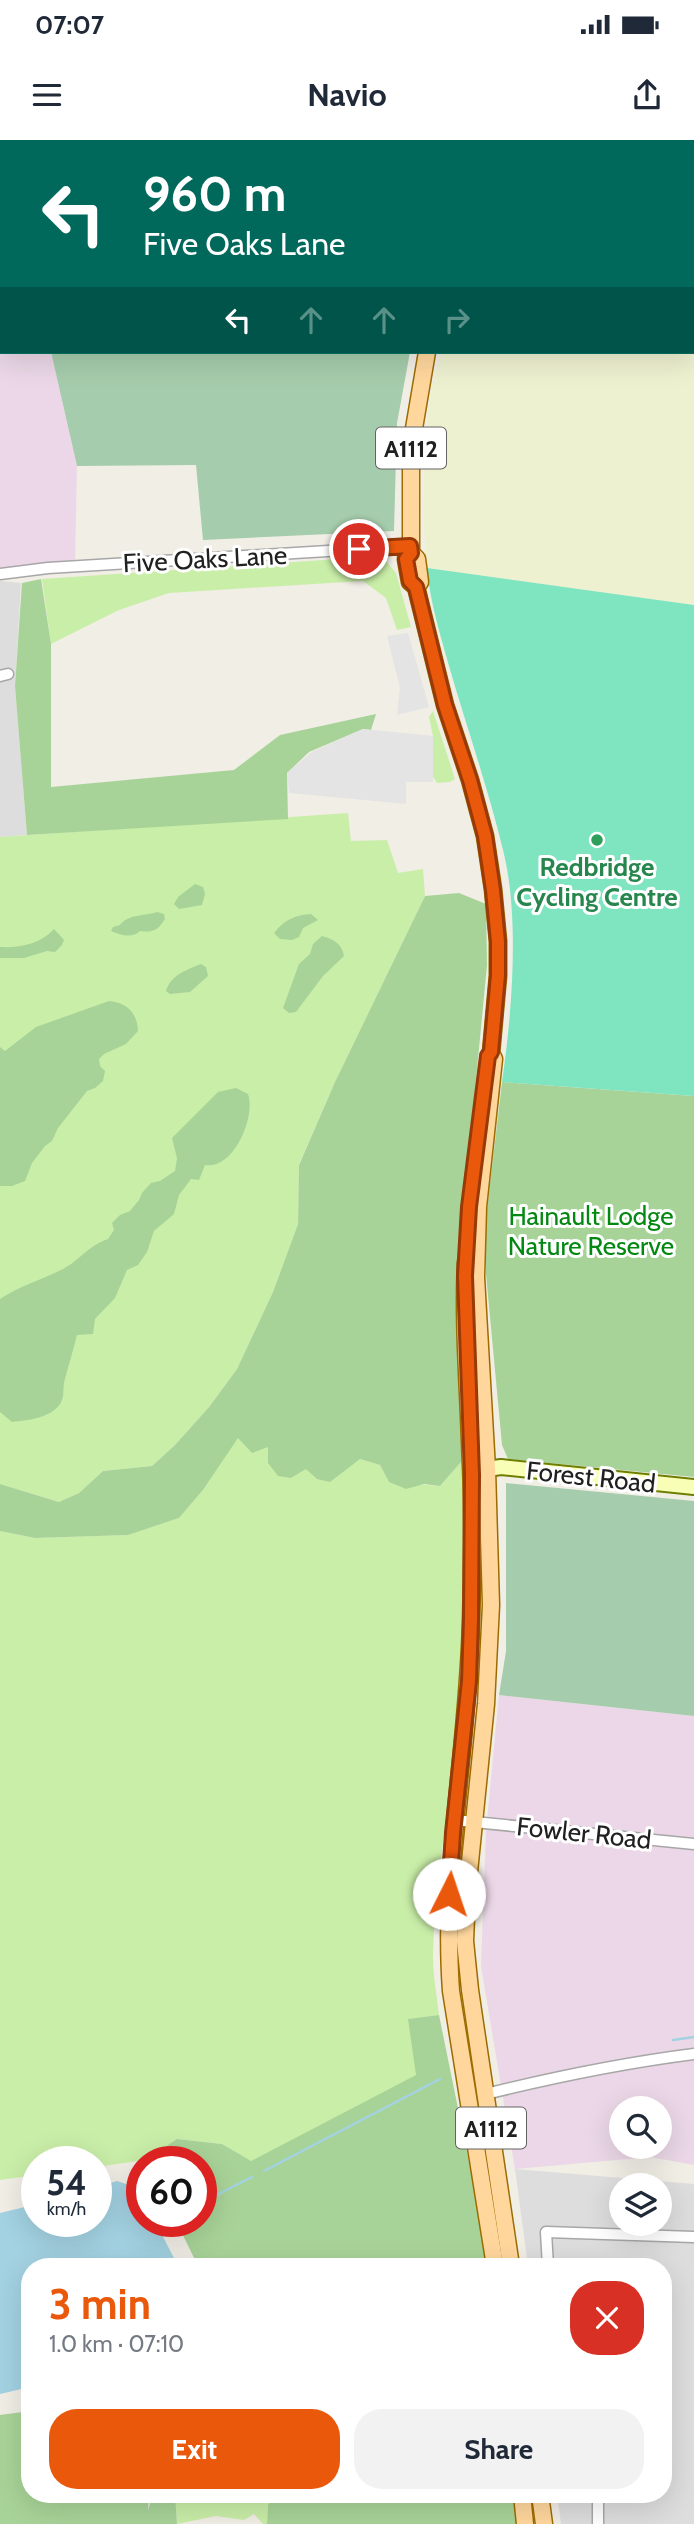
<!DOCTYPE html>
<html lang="en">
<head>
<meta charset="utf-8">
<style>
	:root { --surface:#fff; --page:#f2f2f3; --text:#1f2937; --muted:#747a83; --accent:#ea580c }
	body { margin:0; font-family:Cabin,sans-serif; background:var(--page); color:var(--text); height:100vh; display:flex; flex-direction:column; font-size:26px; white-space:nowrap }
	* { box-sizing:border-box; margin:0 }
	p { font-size:23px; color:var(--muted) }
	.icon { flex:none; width:38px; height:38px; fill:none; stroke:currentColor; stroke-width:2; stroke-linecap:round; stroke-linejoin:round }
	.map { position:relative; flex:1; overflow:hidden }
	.sheet { position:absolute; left:21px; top:2118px; width:651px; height:245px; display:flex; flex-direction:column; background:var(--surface); border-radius:28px; box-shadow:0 7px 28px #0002 }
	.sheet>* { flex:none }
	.banner { position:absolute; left:0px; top:0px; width:695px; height:214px; box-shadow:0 7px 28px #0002; background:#00695c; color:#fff; overflow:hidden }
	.tools { position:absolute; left:609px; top:1956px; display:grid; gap:14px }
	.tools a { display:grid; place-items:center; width:63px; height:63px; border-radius:50%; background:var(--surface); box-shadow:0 7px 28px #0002; font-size:35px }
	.speed { position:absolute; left:21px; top:2006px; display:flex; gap:14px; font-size:35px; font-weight:700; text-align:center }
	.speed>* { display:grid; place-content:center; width:91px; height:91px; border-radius:50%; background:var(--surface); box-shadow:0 7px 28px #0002; line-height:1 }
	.speed small { font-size:18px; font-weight:400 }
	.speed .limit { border:10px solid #d22; background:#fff; color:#111 }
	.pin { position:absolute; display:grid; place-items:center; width:60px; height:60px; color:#fff; margin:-30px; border:4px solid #fff; border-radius:50%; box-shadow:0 2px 7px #0007 }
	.me { position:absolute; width:77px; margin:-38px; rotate:4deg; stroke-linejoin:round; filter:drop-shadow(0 0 5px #0008) }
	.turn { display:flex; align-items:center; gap:24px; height:147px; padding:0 28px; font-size:32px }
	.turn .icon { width:91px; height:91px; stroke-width:2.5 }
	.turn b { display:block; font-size:49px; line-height:60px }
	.lanes { display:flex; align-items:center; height:66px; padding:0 28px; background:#0003; justify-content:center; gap:35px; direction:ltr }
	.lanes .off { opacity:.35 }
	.round { display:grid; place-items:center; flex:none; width:74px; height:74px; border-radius:28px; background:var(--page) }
	.overview { display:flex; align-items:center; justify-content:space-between; height:119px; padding:0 28px }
	h1 { font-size:42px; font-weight:700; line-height:52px; color:var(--accent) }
	.cta { display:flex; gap:14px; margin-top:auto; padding:14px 28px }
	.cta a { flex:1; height:80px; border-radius:28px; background:var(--accent); color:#fff; font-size:28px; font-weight:700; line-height:80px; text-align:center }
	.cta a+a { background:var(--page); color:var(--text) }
	.status { display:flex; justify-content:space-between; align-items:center; height:49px; padding:0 35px; background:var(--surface); direction:ltr }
	.status svg { height:19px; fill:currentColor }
	header { display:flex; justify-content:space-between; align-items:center; height:91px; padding:0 28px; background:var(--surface); font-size:32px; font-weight:700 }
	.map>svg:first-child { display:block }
	.residential { fill:#dedddd; fill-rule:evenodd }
	.industrial { fill:#ebd7e7; fill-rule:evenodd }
	.farmland { fill:#eef1d0 }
	.grass { fill:#c9eea8 }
	.forest { fill:#a8d398 }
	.cemetery { fill:#a5ccac }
	.pitch { fill:#7ee5c0 }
	.parking { fill:#e4e4e4 }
	.water { fill:#a3d2e2 }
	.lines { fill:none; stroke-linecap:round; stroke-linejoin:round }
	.stream { stroke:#a3d2e2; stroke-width:2.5 }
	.street-casing { stroke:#a7a7a7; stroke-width:13 }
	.secondary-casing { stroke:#6d7e00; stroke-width:18 }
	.primary-casing { stroke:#9c6c00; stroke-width:19 }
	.street { stroke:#fff; stroke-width:10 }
	.secondary { stroke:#f9feb7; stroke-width:14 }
	.primary { stroke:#ffd79d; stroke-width:16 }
	.route-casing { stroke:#983908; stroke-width:18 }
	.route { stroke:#ea580c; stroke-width:12 }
	.leisure-dot { fill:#2e9e5b; stroke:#fff; stroke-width:2.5 }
	.labels { text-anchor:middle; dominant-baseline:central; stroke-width:6; stroke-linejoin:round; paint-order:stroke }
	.shield { fill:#fff; stroke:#636363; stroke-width:2 }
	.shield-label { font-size:24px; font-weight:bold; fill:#202020 }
	.street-label { font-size:26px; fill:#202020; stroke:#fff }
	.leisure-label { font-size:26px; font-weight:bold; fill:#27864d; stroke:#fff }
	.park-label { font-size:26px; fill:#038812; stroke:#fff }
</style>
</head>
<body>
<div class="status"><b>07:07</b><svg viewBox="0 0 49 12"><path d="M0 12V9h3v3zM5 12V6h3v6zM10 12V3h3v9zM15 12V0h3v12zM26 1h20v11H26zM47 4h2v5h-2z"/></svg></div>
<header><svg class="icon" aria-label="menu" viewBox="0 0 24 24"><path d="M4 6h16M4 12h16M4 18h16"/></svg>Navio<svg class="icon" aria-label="share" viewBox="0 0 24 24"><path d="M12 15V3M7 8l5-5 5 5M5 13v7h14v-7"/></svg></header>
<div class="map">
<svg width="694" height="2384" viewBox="0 0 694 2384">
	<rect width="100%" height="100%" fill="#f1eee6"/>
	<g class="residential">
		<path d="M0,441L21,443L15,546L27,695L0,697Z"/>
		<path d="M515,2029L694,2044V2384H561L557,2354H663V2126H528ZM621,2046H660V2084H621Z"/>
	</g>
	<g class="industrial">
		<path d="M0,0L3,2L2,212H51L77,326L75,423L0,432Z"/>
		<path d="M499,1555L694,1576V2025L650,2017L515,2029L481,1826L486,1691ZM621,1969H660V2007H621Z"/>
	</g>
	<g class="farmland">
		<path d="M2,0H462V2H3Z"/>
		<path d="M499,0H694V465L427,428L423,372L424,304L431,249L442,212H693V2H499Z"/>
	</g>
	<g class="grass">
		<path d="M382,416L396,433L411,487L397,490L386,458L363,441L169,453L119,470L51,504L42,439Z"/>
		<path d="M433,571L455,639L450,642L437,643L433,637V596L429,577Z"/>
		<path d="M348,673L351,701L387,700L398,733L423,729L425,756L335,942L299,1024L298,1084L273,1152L237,1229L209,1267L175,1305L152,1326L103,1331L79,1353L59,1362L0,1344V697Z"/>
		<path d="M238,1297L269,1306L291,1338L306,1328L317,1339L360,1319L380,1325L389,1342L440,1346L461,1322C465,1421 465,1517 454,1615C447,1683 434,1749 433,1817C433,1836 437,1856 439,1875L409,1879L417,1935L251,2022L222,2004L177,1999L145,2020L96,2027V2021H37V2035L0,2040V1391L35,1398L127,1395L179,1378L203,1350Z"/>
		<path d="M175,2354H276L268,2365L267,2384H263L254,2374L244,2380L216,2376L177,2384Z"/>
	</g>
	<g class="forest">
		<path d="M41,439L51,504V647L234,630L280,595L376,574L371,590L363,589L309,612L287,633L288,679L27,695L15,546L22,443Z"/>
		<path d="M195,744L203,747L205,754L202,765L179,769L174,764L178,757Z"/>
		<path d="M459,753L486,764L487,825L460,1106L461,1322L440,1346L424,1344L406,1349L389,1342L380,1325L360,1319L330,1342L317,1339L306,1329L291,1338L278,1336L268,1323V1307L252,1313L238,1298L203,1350L179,1378L128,1395L35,1398L0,1391V1344L59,1362L79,1353L103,1331L152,1326L175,1305L209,1267L237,1229L273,1152L298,1084L299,1025L335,942L425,756Z"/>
		<path d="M157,772L164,774L165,779C158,790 153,793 140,791C132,799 121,795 111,791L113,787L120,785C128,774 145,776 157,772Z"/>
		<path d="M311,774L318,780L303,788L299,797L292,800L280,799L274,793C284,780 295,775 311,774Z"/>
		<path d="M54,789L64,800L62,805L55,812L47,811L24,818H0V807C19,808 41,804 54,789Z"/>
		<path d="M322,796C334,799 342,804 344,816L323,836L296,872L289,873L283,868L299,824L310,814L313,804Z"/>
		<path d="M201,824L206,827L208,836L190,852L170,854L166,851C171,835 186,830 201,824Z"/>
		<path d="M109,861C127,863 137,872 138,891L126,904L104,914L99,919L100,926L105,931L103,941L95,948L87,951L58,988L52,1001L45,1006L32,1023L25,1041L12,1046H0V907L5,911L36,887Z"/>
		<path d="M502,942L694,956V1337L508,1319L502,1305L486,1134V1078Z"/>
		<path d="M236,948L248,954C256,976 234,1030 205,1025L199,1040L191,1039L179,1055L174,1074L154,1091L147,1112L138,1125L127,1130L115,1158L95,1179L93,1194L77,1195C73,1212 68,1226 64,1243C63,1249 64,1255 62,1260C55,1278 28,1280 12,1282L0,1272V1159C19,1146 41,1140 61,1130C78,1122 89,1105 108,1099L114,1090L112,1083L120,1075L130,1071L139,1060L142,1053L151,1043L160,1041L175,1031L177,1018L172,998L218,952Z"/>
		<path d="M439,1875L472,2037L486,2126H198L176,2081H201V2021L145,2020L177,1999L222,2004L251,2021L416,1935L408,1879Z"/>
		<path d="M30,2271V2354H149L148,2370L153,2354H175L177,2384H0V2275Z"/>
		<path d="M276,2354H514L517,2384H267L268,2365Z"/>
	</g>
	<g class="cemetery">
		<path d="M51,212H410L397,283L394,391L203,400L196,325L77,326Z"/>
		<path d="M506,1343L694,1361V1576L499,1555L506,1511Z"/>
	</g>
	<path class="pitch" d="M427,428L694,465V956L502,942C512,873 520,777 503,710C488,648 467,588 449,526C440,494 430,462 427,428Z"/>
	<g class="parking">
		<path d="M408,493L429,567L397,575L400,548L387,496Z"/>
		<path d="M363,589L433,596V642H406V664L289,653L287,633L312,612Z"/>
	</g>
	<path class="water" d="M117,2041L138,2048L142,2055V2081H155L178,2126H30V2247L0,2254V2073L37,2064V2081H96V2047Z"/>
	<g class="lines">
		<g class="stream">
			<path d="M673,1900L694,1897"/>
			<path d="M264,2031L440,1939"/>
			<path d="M201,2063L252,2037"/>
			<path d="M164,2082L167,2081"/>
		</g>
		<g class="street-casing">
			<g id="street">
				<path d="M0,434L48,428L410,406"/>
				<path d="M0,536L8,534"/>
				<path d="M454,1680L694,1704"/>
				<path d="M486,1954C555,1937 623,1923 694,1914"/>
				<path d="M548,2126L546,2092L694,2097"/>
				<path d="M598,2358V2384"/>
			</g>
		</g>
		<g class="secondary-casing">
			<path id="secondary" d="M487,1329L501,1327L694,1347"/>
		</g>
		<g class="primary-casing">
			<g id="primary">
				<path d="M475,2V0"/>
				<path d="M490,2L491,0"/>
				<path d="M427,212L411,306V413L406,419L410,442L416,447L445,565L470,640L485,696L493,749L498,801V836L491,913L494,919L478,1067L476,1137L487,1329L491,1465L486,1564L467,1752L465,1801L470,1850L511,2126"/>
				<path d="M411,413L417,419L420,442L416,447"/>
				<path d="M466,1122C463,1181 468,1242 470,1302C473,1362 473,1422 471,1482C468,1606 442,1727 451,1851L495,2126"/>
				<path d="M522,2354L525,2384"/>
				<path d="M540,2354L544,2384"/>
			</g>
		</g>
		<use href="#street" class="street"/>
		<use href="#secondary" class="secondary"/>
		<use href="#primary" class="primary"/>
	</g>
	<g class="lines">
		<g class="route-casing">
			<path id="route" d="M359,409L410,406L411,413L406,419L410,441L416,447L445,565L470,640L485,696L493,750L498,802V835L491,912L488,916L469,1067L465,1136L472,1335L471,1479L469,1541L453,1693L449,1754"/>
		</g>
		<use href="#route" class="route"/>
	</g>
	<circle class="leisure-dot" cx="597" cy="700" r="7"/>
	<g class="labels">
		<g class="shield">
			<rect x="376" y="287.5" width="70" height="41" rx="5"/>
			<rect x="456" y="1967.5" width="70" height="41" rx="5"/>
		</g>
		<g class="shield-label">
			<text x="411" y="308">A1112</text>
			<text x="491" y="1988">A1112</text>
		</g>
		<g class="street-label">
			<text transform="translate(205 419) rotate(-3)">Five Oaks Lane</text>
			<text transform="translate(591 1337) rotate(6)">Forest Road</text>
			<text transform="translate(584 1693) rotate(6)">Fowler Road</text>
		</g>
		<g class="leisure-label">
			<text x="597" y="727">Redbridge<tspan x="597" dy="30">Cycling Centre</tspan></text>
		</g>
		<g class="park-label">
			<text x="591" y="1076">Hainault Lodge<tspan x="591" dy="30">Nature Reserve</tspan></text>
		</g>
	</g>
</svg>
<div class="tools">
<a><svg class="icon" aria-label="search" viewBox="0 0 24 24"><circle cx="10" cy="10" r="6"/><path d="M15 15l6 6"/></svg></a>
<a><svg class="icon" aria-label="layers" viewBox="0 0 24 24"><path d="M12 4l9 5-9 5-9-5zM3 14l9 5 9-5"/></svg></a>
</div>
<div class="speed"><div>54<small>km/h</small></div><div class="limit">60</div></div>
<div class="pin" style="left:359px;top:409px;background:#d93025"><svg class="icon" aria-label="arrive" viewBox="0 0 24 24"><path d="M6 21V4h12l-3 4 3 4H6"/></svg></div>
<svg class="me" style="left:449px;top:1754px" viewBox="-20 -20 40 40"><circle r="19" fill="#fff"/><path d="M0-13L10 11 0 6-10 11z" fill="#ea580c"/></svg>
<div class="banner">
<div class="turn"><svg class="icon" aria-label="left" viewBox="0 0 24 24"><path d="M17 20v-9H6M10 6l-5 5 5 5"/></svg><div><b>960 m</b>Five Oaks Lane</div></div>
<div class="lanes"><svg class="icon" aria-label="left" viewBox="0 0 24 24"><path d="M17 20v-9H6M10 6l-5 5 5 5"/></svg><svg class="icon off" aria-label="ahead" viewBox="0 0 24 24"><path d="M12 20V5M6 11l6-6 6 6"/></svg><svg class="icon off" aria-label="ahead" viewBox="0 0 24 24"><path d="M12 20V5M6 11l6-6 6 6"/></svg><svg class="icon off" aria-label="right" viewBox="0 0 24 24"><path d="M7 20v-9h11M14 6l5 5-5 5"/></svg></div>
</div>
<section class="sheet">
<div class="overview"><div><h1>3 min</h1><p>1.0 km · 07:10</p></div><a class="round" style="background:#d93025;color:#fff"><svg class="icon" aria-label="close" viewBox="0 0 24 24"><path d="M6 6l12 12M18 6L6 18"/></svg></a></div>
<div class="cta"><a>Exit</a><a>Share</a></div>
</section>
</div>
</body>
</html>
